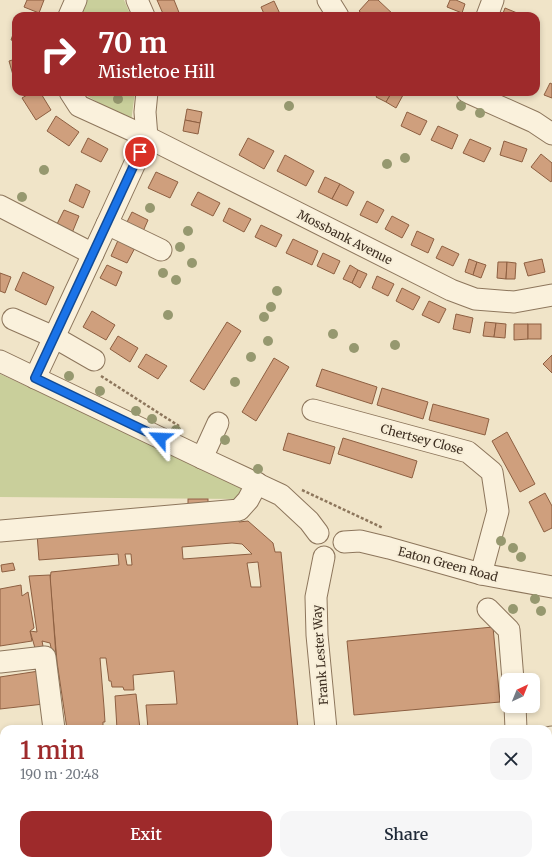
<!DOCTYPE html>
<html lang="en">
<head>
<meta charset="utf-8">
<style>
	:root { --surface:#fff; --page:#f6f6f7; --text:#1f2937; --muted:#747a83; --accent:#9e2a2b }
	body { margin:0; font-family:Merriweather,serif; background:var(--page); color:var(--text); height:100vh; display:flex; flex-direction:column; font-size:15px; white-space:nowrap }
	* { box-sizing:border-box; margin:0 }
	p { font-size:13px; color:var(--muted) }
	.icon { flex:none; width:22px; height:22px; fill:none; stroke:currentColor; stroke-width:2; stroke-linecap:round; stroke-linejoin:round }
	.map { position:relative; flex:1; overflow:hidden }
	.drawer { position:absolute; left:0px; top:725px; width:552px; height:140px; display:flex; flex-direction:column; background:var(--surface); border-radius:12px 12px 0 0; box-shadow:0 2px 6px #0003 }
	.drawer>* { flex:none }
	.guide { position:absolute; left:12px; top:12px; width:528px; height:84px; border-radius:12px; box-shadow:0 2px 6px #0003; background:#9e2a2b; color:#fff; overflow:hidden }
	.needle { width:26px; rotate:43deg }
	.tools { position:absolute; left:500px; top:673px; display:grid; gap:8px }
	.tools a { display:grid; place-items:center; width:40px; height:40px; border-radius:8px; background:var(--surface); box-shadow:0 2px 6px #0003; font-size:20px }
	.pin { position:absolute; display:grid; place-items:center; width:34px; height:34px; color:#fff; margin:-17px; border:2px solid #fff; border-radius:50%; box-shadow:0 1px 4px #0007 }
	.me { position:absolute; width:44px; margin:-22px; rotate:296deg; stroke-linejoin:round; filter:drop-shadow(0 0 3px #0008) }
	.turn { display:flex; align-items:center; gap:14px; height:84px; padding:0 20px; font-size:18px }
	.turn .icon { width:52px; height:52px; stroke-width:2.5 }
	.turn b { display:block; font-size:28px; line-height:34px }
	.round { display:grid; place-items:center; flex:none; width:42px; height:42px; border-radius:12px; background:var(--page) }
	.headline { display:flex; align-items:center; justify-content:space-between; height:68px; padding:0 20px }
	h1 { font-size:24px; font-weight:600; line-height:30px; color:var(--accent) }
	.action { display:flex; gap:8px; margin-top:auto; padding:8px 20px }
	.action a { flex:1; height:46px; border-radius:12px; background:var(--accent); color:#fff; font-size:16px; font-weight:600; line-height:46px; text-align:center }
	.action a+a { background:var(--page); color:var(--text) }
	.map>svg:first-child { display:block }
	.green { fill:#c9cf9b }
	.building { fill:#cf9f7d; stroke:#8d5f41; fill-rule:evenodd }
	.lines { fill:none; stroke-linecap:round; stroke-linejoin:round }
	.minor-casing { stroke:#8d765c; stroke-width:23 }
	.path { stroke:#8d765c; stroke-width:2.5; stroke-dasharray:3 2; stroke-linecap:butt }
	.minor { stroke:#faf1dc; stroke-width:21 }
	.tree { fill:#96986f }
	.route-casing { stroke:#114b97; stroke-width:10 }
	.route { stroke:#1a73e8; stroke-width:7 }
	.labels { text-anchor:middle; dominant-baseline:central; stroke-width:4; stroke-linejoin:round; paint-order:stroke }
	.street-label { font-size:12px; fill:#3d2e20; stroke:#f7eed8 }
</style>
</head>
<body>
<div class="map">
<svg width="552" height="865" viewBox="0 0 552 865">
	<rect width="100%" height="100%" fill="#f0e4c8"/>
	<g class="green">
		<path d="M82,0H124L131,16H75Z"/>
		<path d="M82,92H135L131,122L84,94Z"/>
		<path d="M0,374L248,488L238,499L0,497Z"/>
	</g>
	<g class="building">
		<path d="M27,0H44L39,13L24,7Z"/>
		<path d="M157,0H174L180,15L164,16Z"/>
		<path d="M369,0H378L395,16H365L359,11Z"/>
		<path d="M450,0H456L465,4L462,13L447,7Z"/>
		<path d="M274,1L281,16H265L261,7Z"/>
		<path d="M505,8L522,15V16H502Z"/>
		<path d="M16,26V41L11,40Z"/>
		<path d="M16,59V82H15L9,61Z"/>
		<path d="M550,83L552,84V98L544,95Z"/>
		<path d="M32,92H40L51,110L36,120L22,98Z"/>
		<path d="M379,92H392L386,102L376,97Z"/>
		<path d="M392,92H398L403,95L396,108L386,102Z"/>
		<path d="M187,109L202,112L200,123L185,120Z"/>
		<path d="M407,112L427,121L420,135L401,126Z"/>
		<path d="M56,116L79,132L69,146L47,131Z"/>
		<path d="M185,120L200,123L198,134L183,131Z"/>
		<path d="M438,126L458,135L452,149L431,140Z"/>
		<path d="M88,138L108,149L101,162L81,152Z"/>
		<path d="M248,138L274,151L264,169L239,155Z"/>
		<path d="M470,139L491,148L484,162L463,153Z"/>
		<path d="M504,141L527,149L522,162L500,155Z"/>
		<path d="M541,154L552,163V180L551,182L531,167Z"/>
		<path d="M285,155L314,171L306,186L277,171Z"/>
		<path d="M156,172L178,182L170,198L148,188Z"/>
		<path d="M325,177L340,184L332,199L318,192Z"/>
		<path d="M76,184L90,191L83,208L69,201Z"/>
		<path d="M340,184L354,192L347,206L332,199Z"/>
		<path d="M198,192L220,203L213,216L191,205Z"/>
		<path d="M367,201L384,210L377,223L360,215Z"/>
		<path d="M229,208L251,219L244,232L223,221Z"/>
		<path d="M64,210L79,216L72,233L56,226Z"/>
		<path d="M132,212L148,220L141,236L124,228Z"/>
		<path d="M392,216L409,225L402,238L385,229Z"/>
		<path d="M261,225L282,235L276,247L255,237Z"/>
		<path d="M417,231L434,239L428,253L411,245Z"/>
		<path d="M120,236L137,244L127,263L111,256Z"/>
		<path d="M293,239L318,251L312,265L286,253Z"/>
		<path d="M442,246L459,254L453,266L436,258Z"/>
		<path d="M323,253L340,261L334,274L317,266Z"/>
		<path d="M469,259L477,262L473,275L465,272Z"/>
		<path d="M542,259L545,272L528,276L524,263Z"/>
		<path d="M477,262L486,265L481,278L473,275Z"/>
		<path d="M498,262H507L506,279L497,278Z"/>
		<path d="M507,262L516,263L515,279H506Z"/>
		<path d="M107,265L122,272L116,286L100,278Z"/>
		<path d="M350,265L358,270L352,283L343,279Z"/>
		<path d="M358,270L367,274L360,288L352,283Z"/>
		<path d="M23,272L54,287L46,305L15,290Z"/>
		<path d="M0,273L11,277L5,293L0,291Z"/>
		<path d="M377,276L394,284L388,296L372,288Z"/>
		<path d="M402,288L420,297L413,310L396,301Z"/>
		<path d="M429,301L446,309L439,323L422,315Z"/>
		<path d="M92,311L115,325L106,340L83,327Z"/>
		<path d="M456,314L473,318L470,333L453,329Z"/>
		<path d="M227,322L241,331L204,390L190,381Z"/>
		<path d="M485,322L496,323L494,337L483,336Z"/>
		<path d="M496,323L506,324L505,338L494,337Z"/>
		<path d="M514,324H528V339L514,340Z"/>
		<rect x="528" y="324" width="13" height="15"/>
		<path d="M118,336L138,348L130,362L110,349Z"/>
		<path d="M146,354L167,366L158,379L138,367Z"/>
		<path d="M552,355V373L543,364Z"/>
		<path d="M274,358L289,367L256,421L242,412Z"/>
		<path d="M322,369L377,387L372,404L316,386Z"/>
		<path d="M382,388L428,402L423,419L377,405Z"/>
		<path d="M433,404L489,419L485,435L429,420Z"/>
		<path d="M507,432L535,484L520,492L492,441Z"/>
		<path d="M288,433L335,447L330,464L283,450Z"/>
		<path d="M343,438L417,461L412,478L338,454Z"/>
		<path d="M545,493L552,506V528L544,532L529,502Z"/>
		<rect x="188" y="499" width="20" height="6"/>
		<path d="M238,518L239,522L248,521L273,543L275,552H281L298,729H148L146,705L177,704L174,671L133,675L134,690H124L123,687H112L111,681H109L106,658H100L104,707L105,722H103V729H67L57,662L50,579L51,572L119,565L118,554L39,560L37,534ZM232,543L242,544L252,554L183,559L182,547ZM125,554H131L132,565H127ZM258,562L261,587H251L247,563Z"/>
		<path d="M13,563L15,570L2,572L1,565Z"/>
		<path d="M50,575L56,656L53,657L50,643L42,641L43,646L35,648L30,631L37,632L29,576Z"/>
		<path d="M21,585L22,596L28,592L34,628L30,631L32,641L0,646V589Z"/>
		<path d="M493,627L500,702L354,715L347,641Z"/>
		<path d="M39,671L44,704L0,709V677Z"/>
		<path d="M136,694L140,729H117L115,696Z"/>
		<path d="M552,779V841H548V780Z"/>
		<path d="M105,861H156L136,865H106Z"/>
		<rect x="178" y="861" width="77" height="4"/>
		<rect x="277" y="861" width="32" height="4"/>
	</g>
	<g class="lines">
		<g class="minor-casing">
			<g id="minor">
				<path d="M137,0L144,16"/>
				<path d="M328,0L338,16"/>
				<path d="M69,16L76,0"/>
				<path d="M487,16L493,0"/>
				<path d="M70,92L79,106L147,137L451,290L475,299L514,302L552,295"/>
				<path d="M467,92L534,122L552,134"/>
				<path d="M0,206L93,254"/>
				<path d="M107,224L161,250"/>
				<path d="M13,319L54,337L94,360"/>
				<path d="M0,361L202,458L281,495L309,521L318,533"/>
				<path d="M35,378L107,224L147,137L145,112L147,92"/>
				<path d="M313,410L468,452L492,472L498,511L481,574"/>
				<path d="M202,458L218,423"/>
				<path d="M0,531L239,510L248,500L257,483"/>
				<path d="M344,542L360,541L389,548L481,574L552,587"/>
				<path d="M324,557L316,597L317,635L326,729"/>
				<path d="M488,609L509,630L513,680"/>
				<path d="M0,662L45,657L54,729"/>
				<path d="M515,706L516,729"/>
				<path d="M548,738L552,737"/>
				<path d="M90,861V865"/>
				<path d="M343,861L344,865"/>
				<path d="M490,865L528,862"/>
			</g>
		</g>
		<g class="path">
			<path d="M101,376L179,426"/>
			<path d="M302,490L383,528"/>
		</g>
		<use href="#minor" class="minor"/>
	</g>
	<g class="tree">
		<circle cx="118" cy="99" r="5"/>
		<circle cx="289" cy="106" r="5"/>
		<circle cx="461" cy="106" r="5"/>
		<circle cx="480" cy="113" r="5"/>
		<circle cx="405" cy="158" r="5"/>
		<circle cx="387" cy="164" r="5"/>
		<circle cx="44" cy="170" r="5"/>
		<circle cx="22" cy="197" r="5"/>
		<circle cx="150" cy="208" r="5"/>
		<circle cx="188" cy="231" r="5"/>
		<circle cx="180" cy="247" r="5"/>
		<circle cx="192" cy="263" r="5"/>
		<circle cx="163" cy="273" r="5"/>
		<circle cx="176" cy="280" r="5"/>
		<circle cx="277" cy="291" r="5"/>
		<circle cx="271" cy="307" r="5"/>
		<circle cx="168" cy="315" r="5"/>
		<circle cx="264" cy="317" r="5"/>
		<circle cx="333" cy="334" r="5"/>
		<circle cx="268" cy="341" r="5"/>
		<circle cx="395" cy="345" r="5"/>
		<circle cx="354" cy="348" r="5"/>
		<circle cx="251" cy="357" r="5"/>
		<circle cx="69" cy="376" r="5"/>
		<circle cx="235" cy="382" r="5"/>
		<circle cx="100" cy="391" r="5"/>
		<circle cx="136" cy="411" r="5"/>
		<circle cx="152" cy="419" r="5"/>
		<circle cx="176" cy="430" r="5"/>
		<circle cx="225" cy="440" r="5"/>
		<circle cx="258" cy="469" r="5"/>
		<circle cx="501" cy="541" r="5"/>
		<circle cx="513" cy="548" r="5"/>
		<circle cx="521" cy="557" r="5"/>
		<circle cx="535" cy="599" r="5"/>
		<circle cx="513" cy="609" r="5"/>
		<circle cx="541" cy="611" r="5"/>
	</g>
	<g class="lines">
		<g class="route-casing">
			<path id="route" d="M140,152L35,378L160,438"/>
		</g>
		<use href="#route" class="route"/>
	</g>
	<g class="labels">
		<g class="street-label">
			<text transform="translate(345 237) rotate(27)">Mossbank Avenue</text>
			<text transform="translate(422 439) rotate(15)">Chertsey Close</text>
			<text transform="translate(448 564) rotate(15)">Eaton Green Road</text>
			<text transform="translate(320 655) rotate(-94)">Frank Lester Way</text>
		</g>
	</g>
</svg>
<div class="tools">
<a><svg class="needle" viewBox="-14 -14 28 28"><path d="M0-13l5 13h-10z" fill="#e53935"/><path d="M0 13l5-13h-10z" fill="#747a83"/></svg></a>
</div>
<div class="pin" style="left:140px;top:152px;background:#d93025"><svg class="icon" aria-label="arrive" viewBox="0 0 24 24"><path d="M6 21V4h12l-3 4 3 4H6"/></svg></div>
<svg class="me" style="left:160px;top:438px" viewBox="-20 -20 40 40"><path d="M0-17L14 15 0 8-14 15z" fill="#1a73e8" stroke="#fff" stroke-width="4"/></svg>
<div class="guide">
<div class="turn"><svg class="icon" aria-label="right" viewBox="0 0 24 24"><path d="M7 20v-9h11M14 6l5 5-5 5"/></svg><div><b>70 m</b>Mistletoe Hill</div></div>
</div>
<section class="drawer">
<div class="headline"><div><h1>1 min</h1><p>190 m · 20:48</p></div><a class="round"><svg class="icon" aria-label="close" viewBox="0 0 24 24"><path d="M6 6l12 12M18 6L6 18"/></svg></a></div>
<div class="action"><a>Exit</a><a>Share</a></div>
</section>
</div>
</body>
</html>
